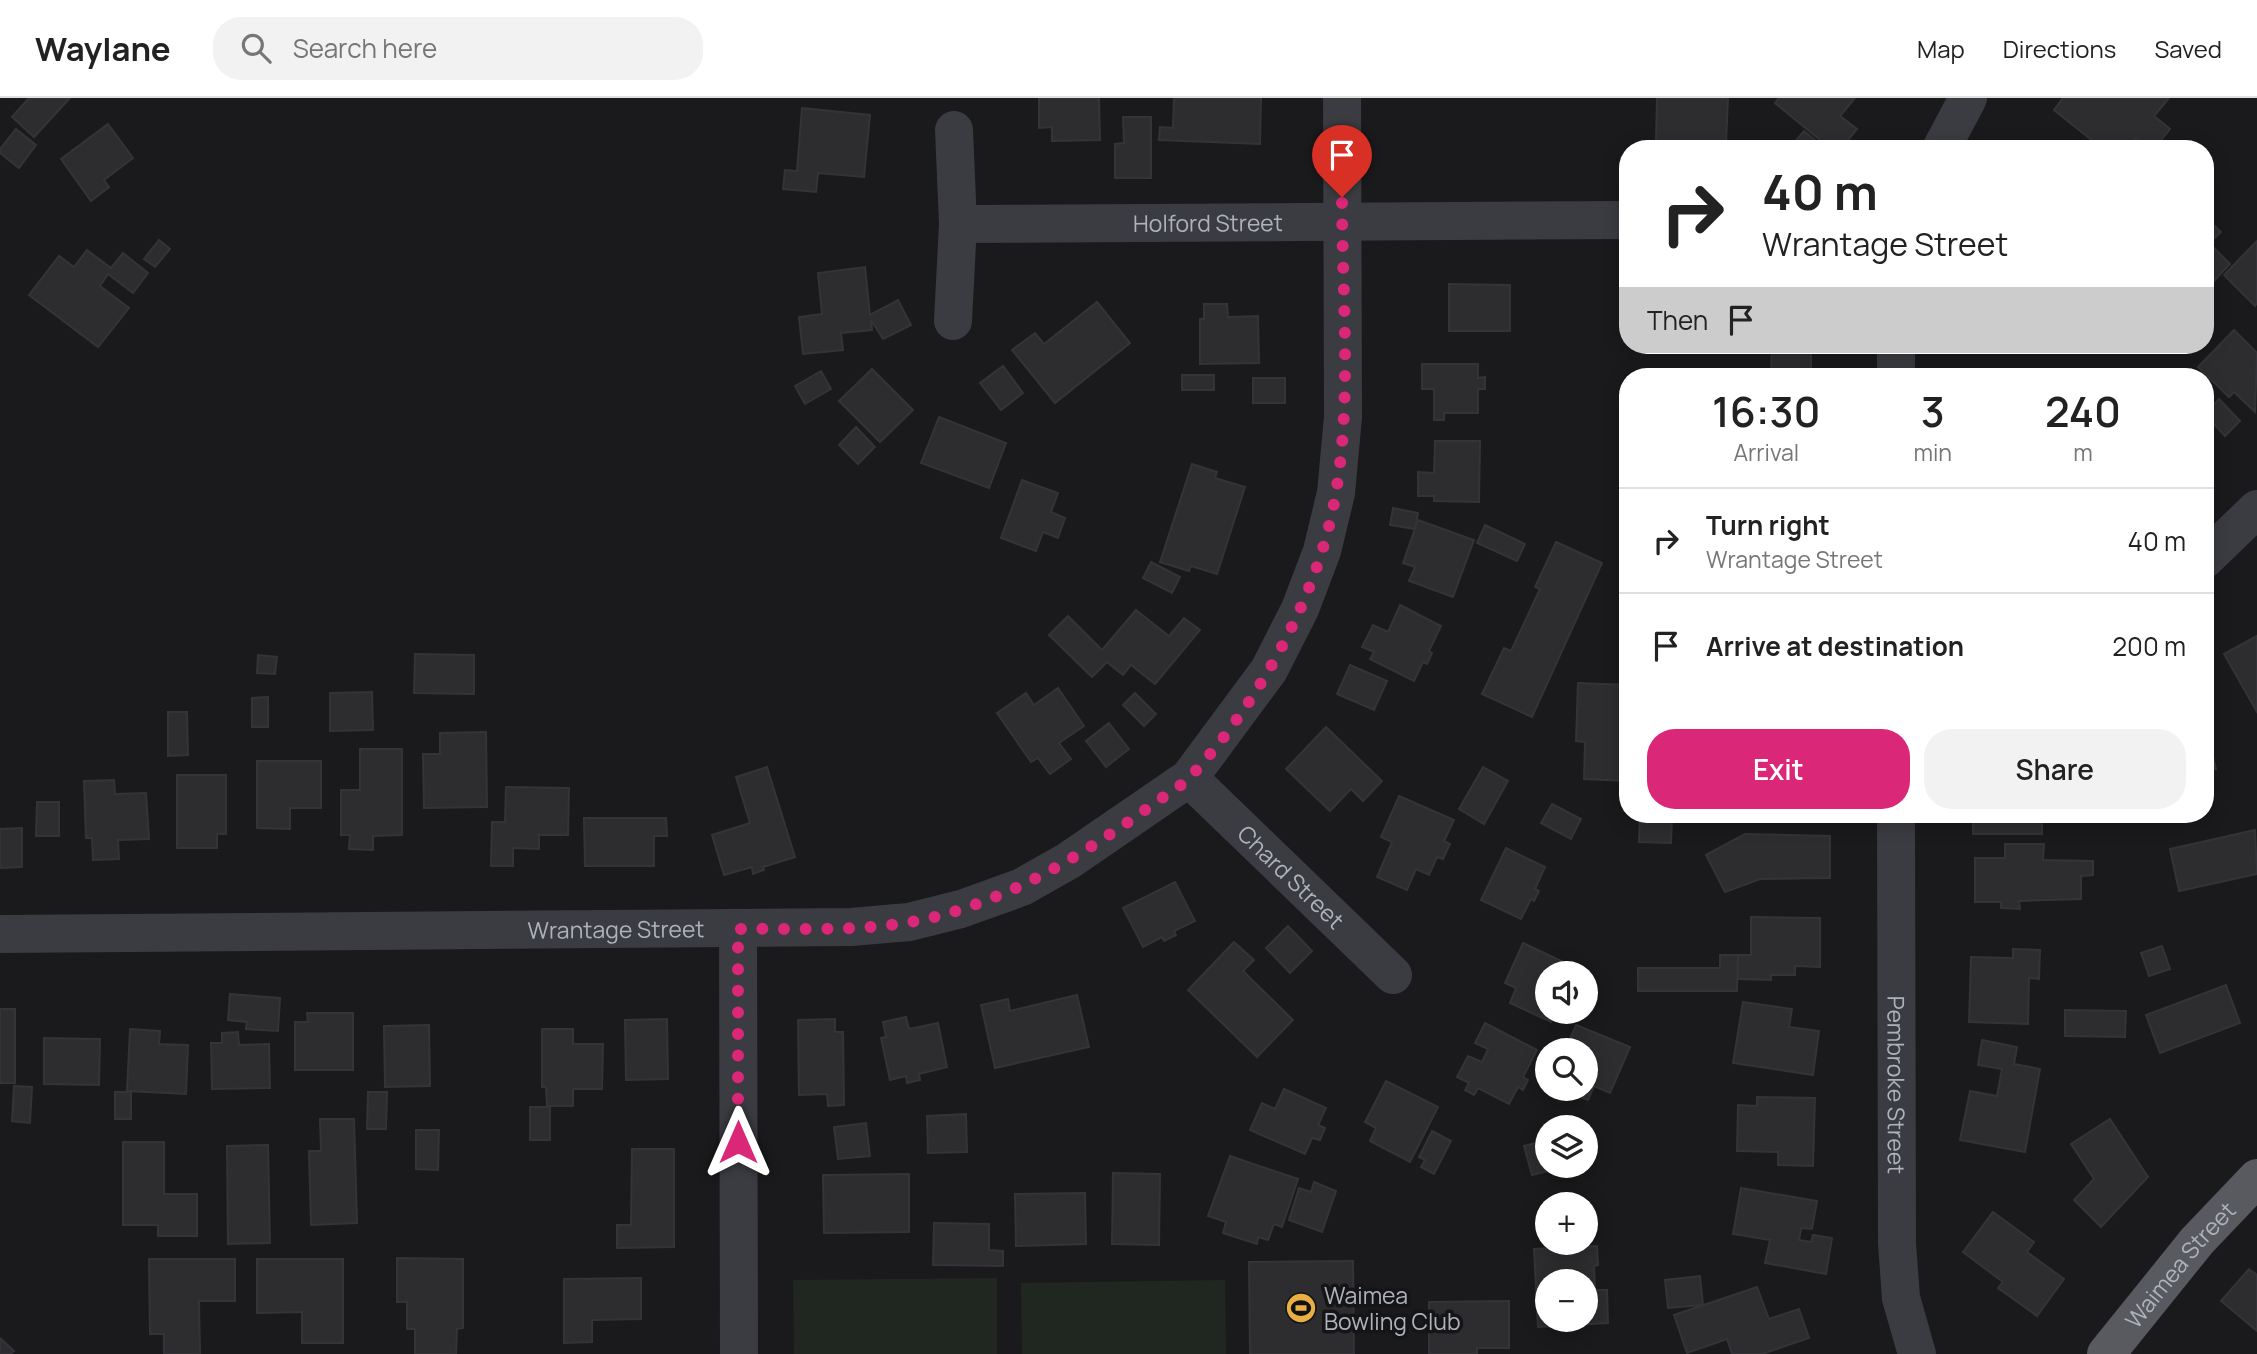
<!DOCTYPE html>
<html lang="en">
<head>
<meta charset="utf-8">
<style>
	:root { --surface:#fff; --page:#f2f2f2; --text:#222; --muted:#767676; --line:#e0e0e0; --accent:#db2777 }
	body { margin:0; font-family:Manrope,sans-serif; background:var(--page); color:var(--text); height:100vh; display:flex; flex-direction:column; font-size:26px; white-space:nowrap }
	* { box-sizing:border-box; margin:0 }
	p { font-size:23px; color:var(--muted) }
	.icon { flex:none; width:38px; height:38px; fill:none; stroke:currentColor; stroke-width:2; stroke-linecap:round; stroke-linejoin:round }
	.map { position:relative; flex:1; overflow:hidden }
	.sheet { position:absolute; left:1619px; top:270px; width:595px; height:455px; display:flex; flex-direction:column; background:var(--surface); border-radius:28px; box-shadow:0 4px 18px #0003 }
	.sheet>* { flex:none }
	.top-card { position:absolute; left:1619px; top:42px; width:595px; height:214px; border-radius:28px; box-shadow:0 4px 18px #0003; background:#fff; color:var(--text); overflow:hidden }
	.tools { position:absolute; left:1535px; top:863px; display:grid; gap:14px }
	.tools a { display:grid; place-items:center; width:63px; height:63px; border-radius:50%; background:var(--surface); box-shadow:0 4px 18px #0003; font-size:35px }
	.pin { position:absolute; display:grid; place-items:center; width:60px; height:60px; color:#fff; margin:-72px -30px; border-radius:50% 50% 50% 0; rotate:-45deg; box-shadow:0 0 7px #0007 }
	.pin .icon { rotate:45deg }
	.me { position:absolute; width:77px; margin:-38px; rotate:0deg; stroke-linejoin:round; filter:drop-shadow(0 0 5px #0008) }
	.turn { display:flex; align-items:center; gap:24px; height:147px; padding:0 28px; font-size:32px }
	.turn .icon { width:91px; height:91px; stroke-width:2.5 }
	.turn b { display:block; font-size:49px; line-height:60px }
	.then { display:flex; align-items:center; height:66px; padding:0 28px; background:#0003; gap:14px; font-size:26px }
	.eta { display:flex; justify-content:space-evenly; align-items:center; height:119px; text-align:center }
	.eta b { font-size:42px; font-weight:600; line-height:49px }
	.primary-button { display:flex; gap:14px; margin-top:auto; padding:14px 28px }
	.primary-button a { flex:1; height:80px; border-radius:28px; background:var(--accent); color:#fff; font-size:28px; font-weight:600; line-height:80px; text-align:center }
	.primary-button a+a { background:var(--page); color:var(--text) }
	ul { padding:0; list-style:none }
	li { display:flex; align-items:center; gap:21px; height:105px; padding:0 28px; border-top:2px solid var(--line) }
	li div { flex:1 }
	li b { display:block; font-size:26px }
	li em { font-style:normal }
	header { display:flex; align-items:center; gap:42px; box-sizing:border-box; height:98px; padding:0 35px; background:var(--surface); border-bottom:2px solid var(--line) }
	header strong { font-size:33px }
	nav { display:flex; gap:38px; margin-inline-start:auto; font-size:24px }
	.search { width:490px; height:63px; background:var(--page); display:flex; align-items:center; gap:18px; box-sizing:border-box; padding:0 24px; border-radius:28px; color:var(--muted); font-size:26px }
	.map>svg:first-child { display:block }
	.pitch { fill:#202721 }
	.building { fill:#2d2d30; stroke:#343438; stroke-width:2; fill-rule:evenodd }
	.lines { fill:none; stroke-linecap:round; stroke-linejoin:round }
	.minor { stroke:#3b3c41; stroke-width:38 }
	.major { stroke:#585a60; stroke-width:38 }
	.route { stroke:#db2777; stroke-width:12; stroke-dasharray:0 21.6 }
	.labels { text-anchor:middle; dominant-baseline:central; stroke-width:7; stroke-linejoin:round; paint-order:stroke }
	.street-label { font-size:23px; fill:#adb2bb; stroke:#151517 }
	.poi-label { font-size:23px; fill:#adb2bb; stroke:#151517; text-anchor:start }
</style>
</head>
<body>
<header>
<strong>Waylane</strong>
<div class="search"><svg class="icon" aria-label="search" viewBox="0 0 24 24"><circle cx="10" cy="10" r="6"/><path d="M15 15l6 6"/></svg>Search here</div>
<nav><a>Map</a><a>Directions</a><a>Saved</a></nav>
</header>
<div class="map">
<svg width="2257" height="1256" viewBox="0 0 2257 1256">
	<rect width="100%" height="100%" fill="#1a1a1c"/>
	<g class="pitch">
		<path d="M997,1180V1256H794L793,1182Z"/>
		<path d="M1225,1182L1226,1256H1022L1021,1185Z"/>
	</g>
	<g class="building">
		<path d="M29,0H70L34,39L12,19Z"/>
		<path d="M1039,0H1099L1100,42L1052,43V29L1039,30Z"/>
		<path d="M1174,0H1261L1260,46L1159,42L1160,29L1173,30Z"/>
		<path d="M1657,0H1728L1726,45L1656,43Z"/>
		<path d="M1779,0H1855L1840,18L1857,31L1841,51H1831L1775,5Z"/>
		<path d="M2063,0H2169L2154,18L2170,31L2154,51L2136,40L2128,51H2103L2054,12Z"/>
		<path d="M802,10L870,17L864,79L818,75L816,94L783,91L785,72L797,73Z"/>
		<path d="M1123,19H1151V80H1115V46L1124,45Z"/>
		<path d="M108,26L133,60L104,82L109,89L91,103L61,61Z"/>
		<path d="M16,31L36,47L19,70L0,55V51Z"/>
		<path d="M1804,33L1826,51H1789Z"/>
		<path d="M2205,119L2221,134L2209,145L2230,166L2210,187L2205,182Z"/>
		<path d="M159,142L170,151L155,169L144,161Z"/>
		<path d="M2257,143V205L2255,208L2224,177Z"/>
		<path d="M87,152L111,170L123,155L148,175L133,195L108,176L100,188L129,210L98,249L29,197L59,158L74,169Z"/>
		<path d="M865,169L870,217L898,202L911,227L883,241L871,222L872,232L841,235L843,252L803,256L799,219L822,216L818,175Z"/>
		<path d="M1449,186L1510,187V233H1449Z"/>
		<path d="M1097,204L1130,245L1055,305L1012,252L1035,235L1044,246Z"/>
		<path d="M1204,206H1227L1228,219L1258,218L1259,265L1200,266V221H1204Z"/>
		<path d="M2234,232L2257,255L2255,314L2234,294L2229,299L2198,269Z"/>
		<path d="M1772,247H1811V274H1771Z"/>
		<path d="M1973,247H2046V253L1973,252Z"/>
		<path d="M1422,266H1478V280L1485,279V291H1478V315H1444V322H1434V291H1422Z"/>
		<path d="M1003,268L1023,295L1001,312L980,285Z"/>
		<path d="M872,271L913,312L880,344L839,303Z"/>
		<path d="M821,273L831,291L805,306L795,288Z"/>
		<path d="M2002,276L2013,278H1964V277Z"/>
		<rect x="1182" y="277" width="32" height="15"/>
		<rect x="1253" y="280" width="32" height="25"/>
		<path d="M2219,301L2240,323L2225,338L2205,317Z"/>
		<path d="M939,319L1006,345L989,390L921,365Z"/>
		<path d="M856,329L875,349L858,366L839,347Z"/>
		<path d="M1435,343H1480L1479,404L1434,403V398H1418V374L1434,375Z"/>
		<path d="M1192,366L1217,374L1215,380L1245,389L1217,476L1191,468L1189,473L1160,464Z"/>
		<path d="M1022,382L1058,395L1051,414L1065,420L1058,440L1043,434L1036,453L1001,440Z"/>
		<path d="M1393,410L1418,415L1415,431L1390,427Z"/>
		<path d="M1418,422L1474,442L1453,499L1409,483L1415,469L1403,465Z"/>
		<path d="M1485,427L1525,446L1517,463L1477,445Z"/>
		<path d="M1556,444L1602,465L1532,619L1482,596L1504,550L1511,553L1540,491L1535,489Z"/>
		<path d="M1151,464L1180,479L1172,495L1143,480Z"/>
		<path d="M1400,507L1441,528L1429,553L1432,555L1427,566L1423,564L1414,583L1370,561L1374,554L1362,549L1373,527L1388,534Z"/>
		<path d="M1136,512L1169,538L1184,520L1200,532L1155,586L1131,567L1123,577L1107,564L1092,579L1049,537L1068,518L1102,552Z"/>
		<path d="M2257,538V614L2224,556Z"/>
		<path d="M415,556L474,557V596L414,595Z"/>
		<path d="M258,557L277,559L275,576L257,575Z"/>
		<path d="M1350,567L1387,583L1374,612L1337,596Z"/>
		<path d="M1578,585L1628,587L1626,683L1584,681L1585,644L1576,643Z"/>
		<path d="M1058,590L1084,628L1059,645L1071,661L1050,676L1038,660L1031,664L997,615L1026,595L1034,607Z"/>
		<path d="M372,594L373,632L330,633V595Z"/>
		<path d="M1135,595L1156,616L1144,628L1123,607Z"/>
		<path d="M268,599V629H252V600Z"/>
		<path d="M168,614H187L188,657L168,658Z"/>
		<path d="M1109,625L1129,651L1106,669L1086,643Z"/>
		<path d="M2205,628L2216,671L2205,673Z"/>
		<path d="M1326,629L1382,683L1363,703L1351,691L1330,713L1286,671Z"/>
		<path d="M486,634L487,709L424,710L423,656H440V635Z"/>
		<path d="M360,651H402V737L373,738V752L349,751L350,737H341V692H360Z"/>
		<path d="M257,663H321V710H290V731L257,730Z"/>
		<path d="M767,669L795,759L763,769L764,772L753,776L752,769L724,777L712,737L750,725L736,679Z"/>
		<path d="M1483,669L1508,683L1484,726L1459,711Z"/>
		<path d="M177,677H226V736H217V750H177Z"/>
		<path d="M114,682L115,696L146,695L149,741L118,742L119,761L93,762L92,740H86L84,683Z"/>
		<path d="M506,689L569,690L568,737H539V751L513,750V768H491L492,724H505Z"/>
		<path d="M1399,698L1454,722L1444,743L1450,746L1443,761L1437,759L1429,777L1416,771L1407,792L1377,779L1392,744L1381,739Z"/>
		<path d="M37,704H59V738H36Z"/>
		<path d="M1552,706L1581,721L1571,741L1541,725Z"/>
		<path d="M1640,716H1672L1671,745L1639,744Z"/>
		<rect x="1973" y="716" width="69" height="20"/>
		<path d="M584,720H666L667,738H654V768H585Z"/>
		<path d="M22,730V769L0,770V731Z"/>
		<path d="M2255,732L2257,776L2179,793L2170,751Z"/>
		<path d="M1745,736L1830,738V780L1760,781L1725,794L1706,757Z"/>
		<path d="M2005,746H2044L2043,762L2093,763V777L2081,778V801L2019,803L2020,811L2001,810V804H1975V760H2005Z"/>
		<path d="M1506,750L1545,769L1535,791L1539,793L1534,803L1531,801L1521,821L1481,802Z"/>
		<path d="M1175,784L1195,823L1174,833L1176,837L1164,843L1162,839L1143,849L1123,810Z"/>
		<path d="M1751,819L1820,820V869L1795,868V877H1771V882L1737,881L1738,857H1751Z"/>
		<path d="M1288,828L1312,853L1290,875L1266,850Z"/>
		<path d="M1234,844L1254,862L1243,873L1293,922L1257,959L1188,892Z"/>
		<path d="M1523,845L1576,870L1574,875H1547V914H1555L1551,924L1510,905L1516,890L1505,885Z"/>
		<path d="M2162,848L2170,871L2149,878L2141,855Z"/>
		<path d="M2013,851L2040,852L2039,881L2029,880L2028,926L1969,924L1971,859L2013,860Z"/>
		<path d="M1720,857H1738L1737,893H1638V870H1720Z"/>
		<path d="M2226,887L2240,925L2160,955L2146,917Z"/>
		<path d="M230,896L280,900L278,933L246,931L247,924L228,922Z"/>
		<path d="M1077,897L1089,949L995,970L981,907L1008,901L1010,913Z"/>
		<path d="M1743,904L1792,911L1789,929L1819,933L1813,977L1733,965Z"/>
		<rect x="0" y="911" width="15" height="74"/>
		<path d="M2065,912L2126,913L2125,939L2065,938Z"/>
		<path d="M307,915H353V972H295V924H308Z"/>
		<path d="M906,919L909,931L938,925L947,969L919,976L920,982L907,985L906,978L890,982L881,940L886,939L883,924Z"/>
		<path d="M667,921L668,981L626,982L625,922Z"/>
		<path d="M835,921V934H843L844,1007L828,1008L827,996L799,997L798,922Z"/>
		<path d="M1485,925L1537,952L1523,979L1528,982L1523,992L1518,989L1509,1006L1478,990L1474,997L1465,992L1469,985L1457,979L1468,958L1482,964L1488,951L1475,945Z"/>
		<path d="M429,927L430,988L385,989L384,928Z"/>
		<path d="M1576,927L1630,949L1610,995L1594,988L1588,1002L1580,999L1586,985V952H1565Z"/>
		<path d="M130,931L160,933L159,946L188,947L186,996L127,993Z"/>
		<path d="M542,931H573V946H603L602,991H573V1008H547L546,989H542Z"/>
		<path d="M238,934L239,947L269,946L270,990L212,991L211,945H222V935Z"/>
		<path d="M44,940L100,941L99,987L44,986Z"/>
		<path d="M1982,942L2017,949L2014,966L2040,971L2025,1054L1960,1042L1970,993L1997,998L2002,971L1978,967Z"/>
		<path d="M1386,983L1438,1009L1410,1064L1370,1043L1376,1030L1365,1024Z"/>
		<path d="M14,988L32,989L30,1025L12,1023Z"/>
		<path d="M1284,991L1326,1010L1318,1027L1325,1030L1320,1042L1312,1040L1305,1056L1250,1032L1262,1005L1275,1011Z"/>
		<rect x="115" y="994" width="16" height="27"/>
		<path d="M368,994H387L386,1031H367Z"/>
		<path d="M1757,999L1815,1000L1813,1068L1778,1067V1054L1737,1053L1738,1007L1757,1008Z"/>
		<rect x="530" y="1009" width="20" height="33"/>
		<path d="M966,1016L967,1054L928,1055L927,1018Z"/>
		<path d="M320,1021H354L357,1125L311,1127L309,1053H321Z"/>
		<path d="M2110,1021L2148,1079L2101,1129L2074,1102L2094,1081L2071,1046Z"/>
		<path d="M866,1025L870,1058L838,1061L834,1029Z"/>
		<path d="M416,1032H439L438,1072L416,1071Z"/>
		<path d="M1432,1033L1451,1043L1434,1076L1421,1069L1425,1062L1419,1059Z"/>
		<path d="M1547,1042V1068H1567L1532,1077L1524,1048Z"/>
		<path d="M123,1044H164V1096H197V1138H158V1127H123Z"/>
		<path d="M268,1047L270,1145L228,1146L227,1048Z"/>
		<path d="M632,1051H674V1149L617,1150V1127H631Z"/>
		<path d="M1230,1058L1298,1081L1282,1129L1274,1126L1268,1142L1258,1139L1257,1146L1223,1135L1226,1124L1208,1118Z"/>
		<path d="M1113,1075L1160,1076L1159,1147L1112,1146Z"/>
		<path d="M909,1076V1134L824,1135L823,1077Z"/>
		<path d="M1314,1084L1336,1093L1322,1134L1289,1122L1299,1090L1311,1094Z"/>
		<path d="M1741,1090L1817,1103L1812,1131L1801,1130L1799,1142L1811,1144L1813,1137L1832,1140L1826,1176L1765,1165L1770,1142L1733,1136Z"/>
		<path d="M1085,1095L1086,1146L1016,1148L1015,1096Z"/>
		<path d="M1993,1114L2034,1144L2027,1154L2064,1181L2037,1218L1998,1190L2003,1184L1963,1154Z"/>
		<path d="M934,1125L989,1126V1152L1003,1153V1168L933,1167Z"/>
		<path d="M1597,1148L1598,1167L1594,1168L1595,1192H1607L1608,1225L1538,1229L1534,1151ZM1547,1183H1586V1222H1547Z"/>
		<path d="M397,1160L463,1161V1230L457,1231L456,1256H415V1231H407V1204H397Z"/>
		<path d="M149,1161H235V1203H199L200,1256H164V1236H150Z"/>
		<path d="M257,1161H343V1245H302V1214L257,1215Z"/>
		<path d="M1353,1163L1354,1256H1250L1249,1164Z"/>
		<path d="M2249,1171L2257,1177V1233L2221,1203Z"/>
		<path d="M1700,1178L1703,1207L1668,1210L1665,1182Z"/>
		<path d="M641,1180V1221L592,1222V1244L564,1245V1181Z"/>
		<path d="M1757,1189L1769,1221L1799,1211L1809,1240L1762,1256H1732L1727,1241L1687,1255L1674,1217Z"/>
		<path d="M1509,1203V1250H1477V1256H1429V1204Z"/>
		<path d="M0,1240L14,1253L10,1256H0Z"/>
	</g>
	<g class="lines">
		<g class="minor">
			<path d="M1941,51L1968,0"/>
			<path id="s1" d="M958,126L1628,122"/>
			<path d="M953,223L958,126L954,32"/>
			<path d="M1896,278V247"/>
			<path d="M2205,461L2257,411"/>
			<path id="s2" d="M1189,680L1393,877"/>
			<path id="s3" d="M1896,716L1897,1145L1901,1200L1917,1256"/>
			<path d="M738,831L739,1256"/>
			<path id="s4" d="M0,836L851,829L909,824L961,811L1022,789L1068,763L1189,680L1269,572L1300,511L1322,453L1336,395L1343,319L1342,0"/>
		</g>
		<path class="major" id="s5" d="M2106,1256L2197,1143L2257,1080"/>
	</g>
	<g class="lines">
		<path class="route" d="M738,1044V831C795,830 855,834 911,824C998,808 1074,763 1145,712C1159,701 1178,691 1190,679C1259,605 1320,495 1336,394C1352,300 1342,195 1342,99"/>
	</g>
	<defs>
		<g id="stadium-disc" transform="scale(1.575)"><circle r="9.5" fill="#eaaf44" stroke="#151517"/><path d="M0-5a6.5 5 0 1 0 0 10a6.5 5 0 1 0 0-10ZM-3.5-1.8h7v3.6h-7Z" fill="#111"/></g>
	</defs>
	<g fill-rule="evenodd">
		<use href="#stadium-disc" x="1301" y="1210"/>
	</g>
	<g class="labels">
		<g class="street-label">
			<text stroke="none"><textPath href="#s1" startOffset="250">Holford Street</textPath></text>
			<text stroke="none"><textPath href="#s2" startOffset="142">Chard Street</textPath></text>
			<text stroke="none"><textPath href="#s4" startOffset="616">Wrantage Street</textPath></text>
			<text stroke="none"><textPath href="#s3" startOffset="271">Pembroke Street</textPath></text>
			<text stroke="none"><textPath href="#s5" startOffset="116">Waimea Street</textPath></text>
		</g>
		<g class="poi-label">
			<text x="1324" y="1197">Waimea<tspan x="1324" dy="26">Bowling Club</tspan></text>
		</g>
	</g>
</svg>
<div class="tools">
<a><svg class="icon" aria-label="sound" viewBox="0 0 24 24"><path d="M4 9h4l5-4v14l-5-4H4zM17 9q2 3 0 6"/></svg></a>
<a><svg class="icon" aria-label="search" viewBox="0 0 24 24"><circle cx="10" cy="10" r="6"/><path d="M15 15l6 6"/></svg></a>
<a><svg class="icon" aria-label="layers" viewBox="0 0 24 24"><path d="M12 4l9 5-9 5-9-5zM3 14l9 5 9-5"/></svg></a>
<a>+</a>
<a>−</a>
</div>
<div class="pin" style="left:1342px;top:99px;background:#d93025"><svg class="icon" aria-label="arrive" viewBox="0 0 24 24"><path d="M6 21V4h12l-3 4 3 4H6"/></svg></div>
<svg class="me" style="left:738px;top:1044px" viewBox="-20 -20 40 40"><path d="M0-17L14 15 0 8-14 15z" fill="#db2777" stroke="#fff" stroke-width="4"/></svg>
<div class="top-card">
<div class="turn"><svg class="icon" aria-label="right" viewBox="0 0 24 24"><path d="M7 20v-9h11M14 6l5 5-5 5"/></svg><div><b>40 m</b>Wrantage Street</div></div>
<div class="then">Then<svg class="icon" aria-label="arrive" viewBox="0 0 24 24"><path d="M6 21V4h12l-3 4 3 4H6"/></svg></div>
</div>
<section class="sheet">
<div class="eta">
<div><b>16:30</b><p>Arrival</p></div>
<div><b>3</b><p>min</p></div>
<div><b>240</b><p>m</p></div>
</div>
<ul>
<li><svg class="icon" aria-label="right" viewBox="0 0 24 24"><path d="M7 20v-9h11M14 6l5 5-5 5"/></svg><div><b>Turn right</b><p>Wrantage Street</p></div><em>40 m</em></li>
<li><svg class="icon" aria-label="arrive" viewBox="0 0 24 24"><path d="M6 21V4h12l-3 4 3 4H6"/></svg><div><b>Arrive at destination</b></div><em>200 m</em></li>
</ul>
<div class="primary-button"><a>Exit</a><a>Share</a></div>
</section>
</div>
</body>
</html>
